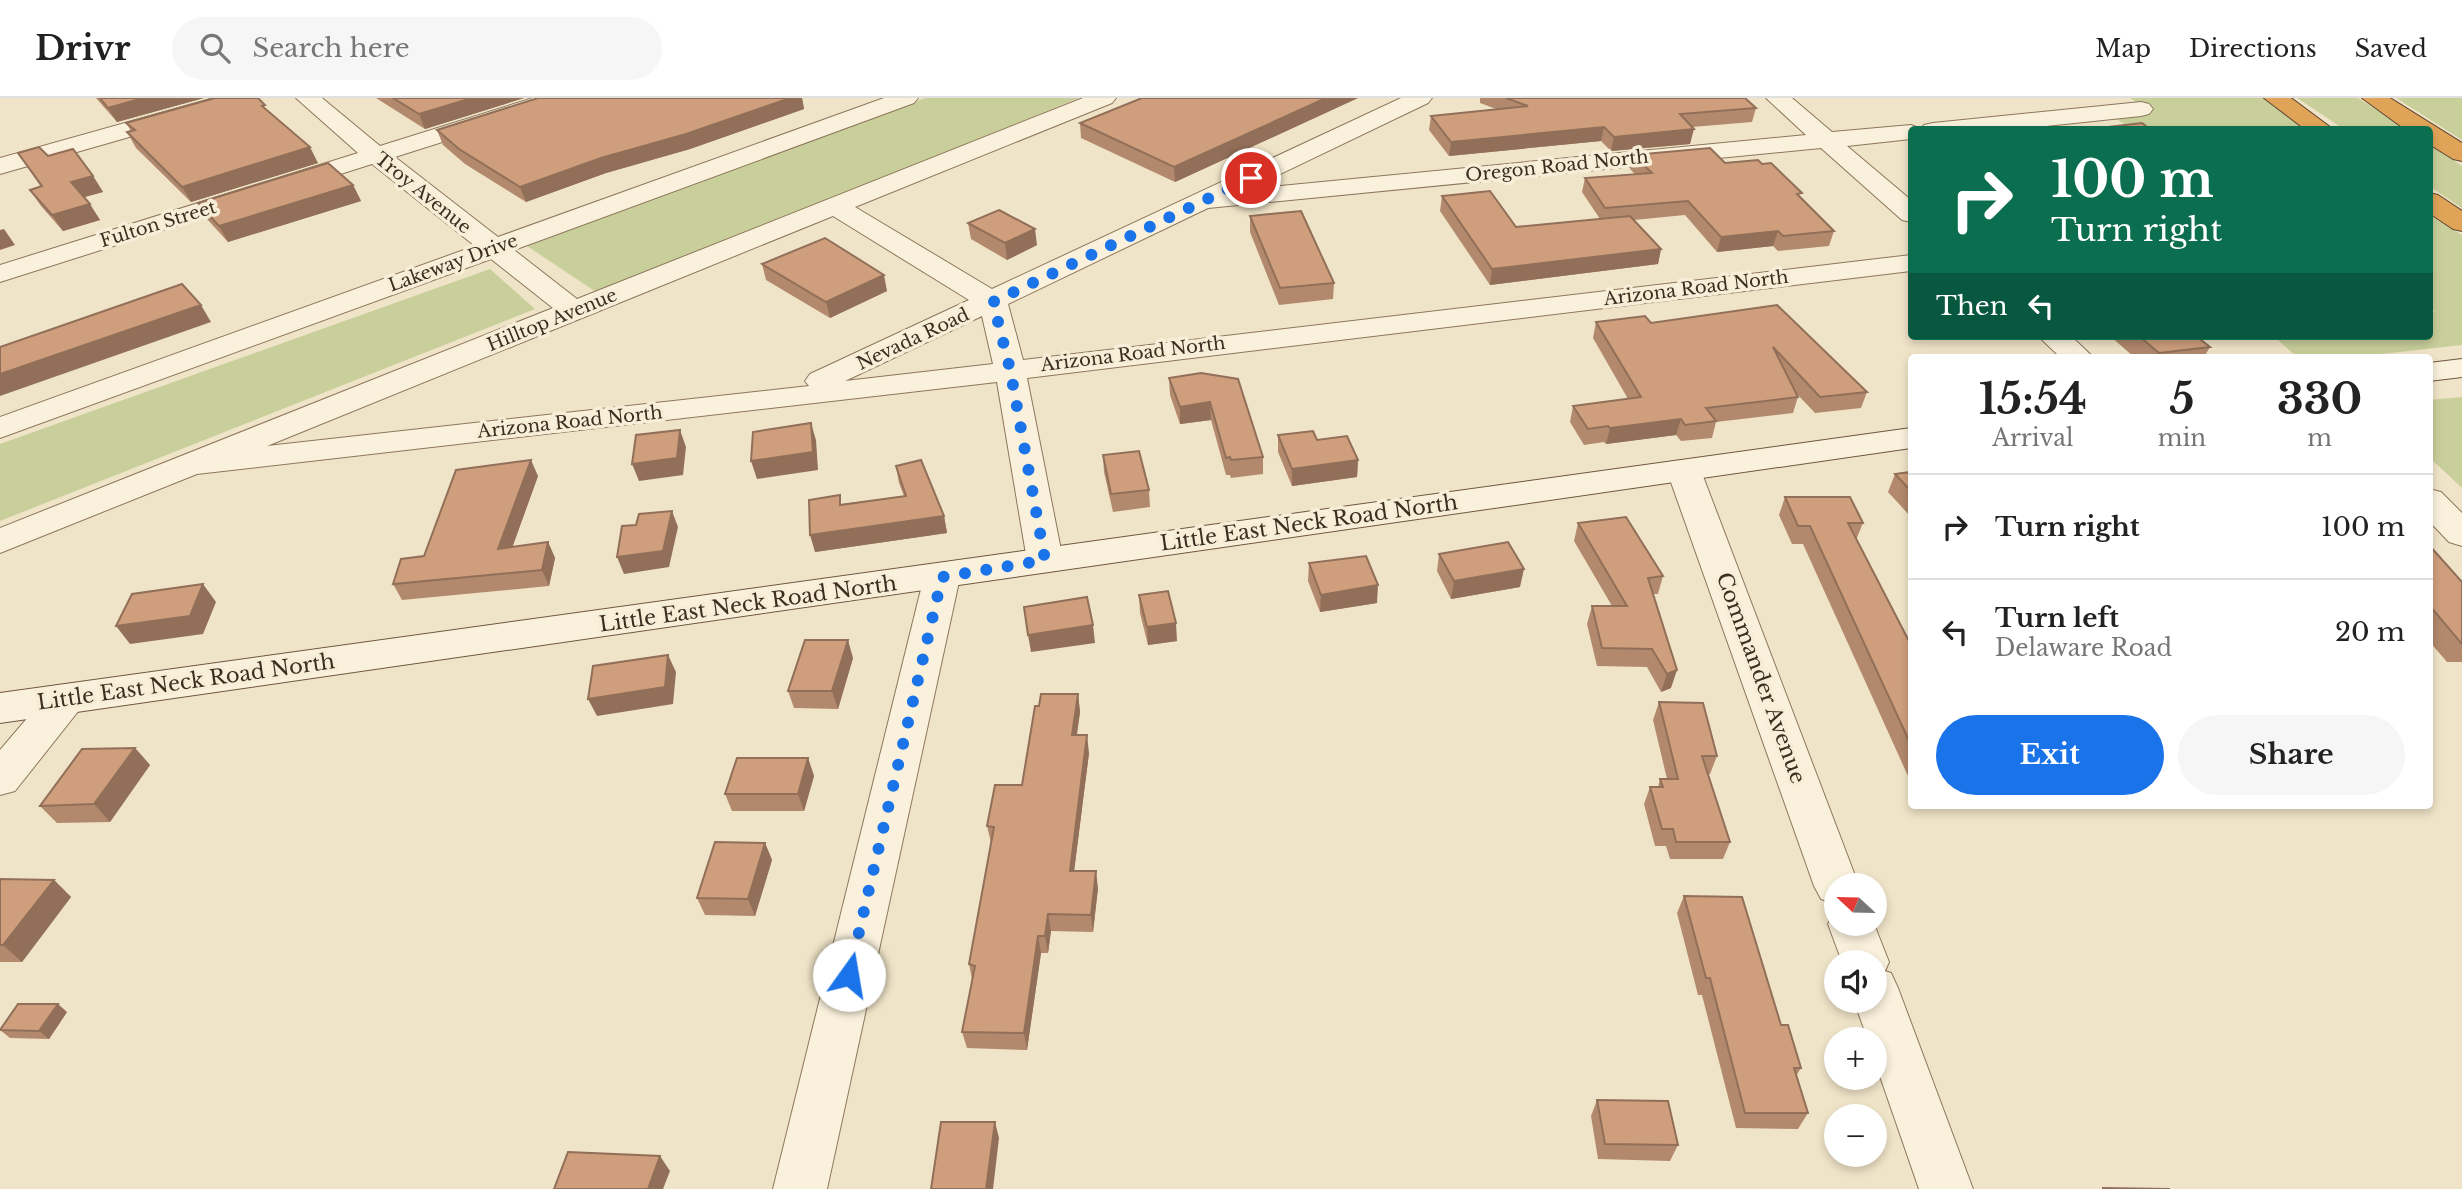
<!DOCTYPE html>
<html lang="en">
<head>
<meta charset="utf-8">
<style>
	:root { --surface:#fff; --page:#f6f6f6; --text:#222; --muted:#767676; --line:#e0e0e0; --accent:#1a73e8 }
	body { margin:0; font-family:"Libre Baskerville",serif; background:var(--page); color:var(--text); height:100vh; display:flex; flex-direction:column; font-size:26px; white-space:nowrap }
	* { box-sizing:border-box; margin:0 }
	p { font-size:23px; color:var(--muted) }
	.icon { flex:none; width:38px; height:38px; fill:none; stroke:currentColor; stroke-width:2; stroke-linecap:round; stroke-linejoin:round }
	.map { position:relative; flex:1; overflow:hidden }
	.panel { position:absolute; left:1908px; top:256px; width:525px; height:455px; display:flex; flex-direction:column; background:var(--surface); border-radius:7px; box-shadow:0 4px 10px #0003 }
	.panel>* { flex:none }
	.guide { position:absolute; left:1908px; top:28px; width:525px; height:214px; border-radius:7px; box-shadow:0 4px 10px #0003; background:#0b6e4f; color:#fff; overflow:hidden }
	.needle { width:46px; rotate:292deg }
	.buttons { position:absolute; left:1824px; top:775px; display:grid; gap:14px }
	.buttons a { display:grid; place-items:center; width:63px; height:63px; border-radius:50%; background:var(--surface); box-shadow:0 4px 10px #0003; font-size:35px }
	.pin { position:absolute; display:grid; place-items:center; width:60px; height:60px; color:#fff; margin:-30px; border:4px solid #fff; border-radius:50%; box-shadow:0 2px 7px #0007 }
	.me { position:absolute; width:77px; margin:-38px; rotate:13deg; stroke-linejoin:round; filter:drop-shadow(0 0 5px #0008) }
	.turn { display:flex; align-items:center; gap:24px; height:147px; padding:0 28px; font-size:32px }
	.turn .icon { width:91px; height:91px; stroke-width:2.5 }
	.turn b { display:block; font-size:49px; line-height:60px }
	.then { display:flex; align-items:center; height:66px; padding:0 28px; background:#0003; gap:14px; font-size:26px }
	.eta { display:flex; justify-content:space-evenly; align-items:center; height:119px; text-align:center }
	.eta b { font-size:42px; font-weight:700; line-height:49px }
	.primary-button { display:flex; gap:14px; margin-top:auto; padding:14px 28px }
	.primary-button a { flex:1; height:80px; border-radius:42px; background:var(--accent); color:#fff; font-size:28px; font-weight:700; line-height:80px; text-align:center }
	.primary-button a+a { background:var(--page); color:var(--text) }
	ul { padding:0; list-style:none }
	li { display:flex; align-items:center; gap:21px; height:105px; padding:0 28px; border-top:2px solid var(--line) }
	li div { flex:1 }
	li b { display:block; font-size:26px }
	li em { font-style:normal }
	header { display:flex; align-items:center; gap:42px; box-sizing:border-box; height:98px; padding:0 35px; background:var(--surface); border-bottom:2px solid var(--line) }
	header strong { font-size:33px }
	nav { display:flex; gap:38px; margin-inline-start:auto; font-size:24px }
	.search { width:490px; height:63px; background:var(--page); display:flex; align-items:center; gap:18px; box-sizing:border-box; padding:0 24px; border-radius:38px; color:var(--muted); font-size:26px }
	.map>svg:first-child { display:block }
	.green { fill:#c9cf9b }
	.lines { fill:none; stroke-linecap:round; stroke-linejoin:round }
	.minor-casing { stroke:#8d765c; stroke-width:2 }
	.secondary-casing { stroke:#6f573f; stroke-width:2 }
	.motorway-casing { stroke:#5b4430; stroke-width:2 }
	.minor { fill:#faf1dc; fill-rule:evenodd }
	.secondary { fill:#faf1dc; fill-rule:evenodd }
	.motorway { fill:#e0a458; fill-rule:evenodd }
	.wall { fill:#b2896c }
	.shaded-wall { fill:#916f58 }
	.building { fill:#cf9f7d; stroke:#916f58; stroke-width:2 }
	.route { stroke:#1a73e8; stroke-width:12; stroke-dasharray:0 21.6 }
	.labels { text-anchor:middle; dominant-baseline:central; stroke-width:7; stroke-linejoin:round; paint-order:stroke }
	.far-street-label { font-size:18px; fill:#3d2e20; stroke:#f7eed8 }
	.street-label { font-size:21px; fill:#3d2e20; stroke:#f7eed8 }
</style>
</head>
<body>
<header>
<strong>Drivr</strong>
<div class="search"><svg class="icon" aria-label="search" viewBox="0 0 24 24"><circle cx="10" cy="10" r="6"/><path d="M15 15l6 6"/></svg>Search here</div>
<nav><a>Map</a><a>Directions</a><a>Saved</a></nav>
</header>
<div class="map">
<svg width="2462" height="1091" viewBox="0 0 2462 1091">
	<rect width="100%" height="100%" fill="#f0e4c8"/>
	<g class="green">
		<path d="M925,0H1079L599,196L527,148Z"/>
		<path d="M2130,0H2264L2310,31H2133L2096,9L2139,6Z"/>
		<path d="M2297,0H2358L2406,31H2344Z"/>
		<path d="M2396,0H2462V42Z"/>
		<path d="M2429,46L2462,68V110L2429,88Z"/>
		<path d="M2429,117L2462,137V247L2355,259H2297L2278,242L2299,238H2429V215L2435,213L2429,209Z"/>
		<path d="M490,171L535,211L0,423V346Z"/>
		<path d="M2462,299V390L2429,359V302Z"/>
	</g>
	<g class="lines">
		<g class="minor-casing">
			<g id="minor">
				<path d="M214,0H252L248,5L0,76V60Z"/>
				<path d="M296,0H322L380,48L533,0H569L565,5L395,59L498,139L884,0H918L914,5L514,152L577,201L1083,0H1116L1112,5L855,109L992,191L1401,0H1432L1428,5L1249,91L1806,37L1766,0H1792L1832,34L1911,27L1921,31L1924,27L1933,25L2141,4L2149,6L2153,11L2149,16L2141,18L2009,32H1911V41L1847,48L1911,102V124L1902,122L1821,50L1208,110L1008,206L1023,262L1911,157V173L1027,280L1063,462L1058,470L1045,474L1032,470L1027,462L997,284L197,376L0,455V430L553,210L491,161L0,340V319L475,148L372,66L0,184V167L358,55ZM833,118L969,202L810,276L805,283L809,288L267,348ZM982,218L993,266L845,283Z"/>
				<path d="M2038,238H2071L2093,259H2060Z"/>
				<path d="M1684,363L1696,366L1701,373L1859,788H1836V806L1821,801L1814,788L1667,373L1672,366Z"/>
				<path d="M2429,391L2441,394L2462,415V448L2449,444L2429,423Z"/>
				<path d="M942,467L955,470L960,479L827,1091H773L924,479L929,470Z"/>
				<path d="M66,586L80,591L86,601L80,611L15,693L0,697V652L52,591Z"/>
				<path d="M1836,812V826H1874L1889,864L1885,873L1891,875L1898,890L1973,1091H1919L1874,961V942H1868L1854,903H1874V864H1842L1828,826Z"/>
			</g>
		</g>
		<g class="secondary-casing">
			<g id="secondary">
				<path d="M2462,261V279L2429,283V265Z"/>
				<path d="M1911,330V350L0,625V595Z"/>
			</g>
		</g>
		<g class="motorway-casing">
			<g id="motorway">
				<path d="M2264,0H2291L2334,32H2306Z"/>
				<path d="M2362,0H2390L2462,45V63L2453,61L2429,46V32H2406Z"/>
				<path d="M2429,95L2438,97L2462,113V133L2453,131L2429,115Z"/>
			</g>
		</g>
		<use href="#minor" class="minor"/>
		<use href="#secondary" class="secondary"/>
		<use href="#motorway" class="motorway"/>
	</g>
	<g class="wall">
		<path d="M96,0H204L117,24Z"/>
		<path d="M376,0H524L425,31Z"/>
		<path d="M538,0H802L804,11L690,51L606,75L526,104L465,66L443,47L437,32Z"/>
		<path d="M1358,0L1175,84L1081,40L1080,25Z"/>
		<path d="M1480,0H1745L1756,10L1752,24L1692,29L1690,46L1611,53L1601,43L1449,58L1429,32L1431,18L1496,11L1480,5Z"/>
		<path d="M268,14L318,65L191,104L136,50L127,34L131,33L126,25Z"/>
		<path d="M18,55L48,58L93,78L103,94L84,99L100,122L63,133L41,108L30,92L41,89Z"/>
		<path d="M1633,57L1725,65L1801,100L1834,133L1829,148L1778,153L1773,148L1717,154L1685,117L1634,122L1661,151L1658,166L1490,187L1440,113L1442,98L1516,129L1600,121L1582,94L1585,80L1635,76L1630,71Z"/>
		<path d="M353,87L361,103L228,144L207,121L198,105Z"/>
		<path d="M1250,118L1334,185L1333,201L1279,207L1250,134Z"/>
		<path d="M968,125L1037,147L1007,162L971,141Z"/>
		<path d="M762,166L887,193L830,220L766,182Z"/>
		<path d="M1777,207L1867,294L1861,310L1815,315L1797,296L1798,299L1793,315L1716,324L1712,340L1681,343L1676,337L1606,346L1604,344L1584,347L1570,324L1573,308L1628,301L1593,240L1596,224L1651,225Z"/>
		<path d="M2110,238H2196L2210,249L2204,259H2134Z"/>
		<path d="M1201,275L1263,359V376L1231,380L1230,377H1226L1211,322L1180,326L1170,297L1169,280Z"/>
		<path d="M1278,337L1317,342L1358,362L1357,379L1292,388L1278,354Z"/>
		<path d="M1103,357L1149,392L1150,409L1113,414L1104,374Z"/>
		<path d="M896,368L944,418L947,435L815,454L842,406L904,398L899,385Z"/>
		<path d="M1911,374V419L1888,394L1895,376Z"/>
		<path d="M538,378L512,449L548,444L555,460L549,488L402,502L393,486L424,458Z"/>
		<path d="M1785,399L1863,425L1856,442L1911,547V678H1908L1803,446H1792L1779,417Z"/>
		<path d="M1578,425L1663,478L1658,496H1653L1671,590L1661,594L1647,569L1597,568L1587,526L1592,508H1612L1574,443Z"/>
		<path d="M2429,447L2462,484V564H2447L2429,543Z"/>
		<path d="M1439,456L1520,489L1451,501L1437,473Z"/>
		<path d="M1309,465L1377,505L1320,514L1308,483Z"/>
		<path d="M1139,497L1177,543L1148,547L1140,515Z"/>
		<path d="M853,560L838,611L794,610L788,593Z"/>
		<path d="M1078,596L1080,614L1077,637L1089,655L1074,773L1098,790L1093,834L1051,833L1048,855H1041L1027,952L967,950L962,934L972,881L969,866L991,745L987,728L1022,687L1039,608Z"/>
		<path d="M1659,604L1717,658L1710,676H1708L1730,744L1723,761H1670L1666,748H1655L1644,706L1650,689H1658L1660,681H1667L1653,622Z"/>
		<path d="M135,650L150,667L110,724L57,725L40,708Z"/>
		<path d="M808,660L814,678L804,713H732L725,696Z"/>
		<path d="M765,745L772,762L755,818L705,817L697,800Z"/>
		<path d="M0,781L54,782L71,799L22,864H0Z"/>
		<path d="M1684,798L1781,927L1801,970L1796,978L1808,1015L1798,1031L1736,1030L1702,897H1698L1677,815Z"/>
		<path d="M67,914L49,941L10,940L0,932Z"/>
		<path d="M1597,1002L1678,1047L1670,1063L1598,1061L1591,1018Z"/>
	</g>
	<g class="shaded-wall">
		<path d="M143,0H204L117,24L108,10Z"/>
		<path d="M472,0H524L425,31L419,16Z"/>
		<path d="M790,0H802L804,11L690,51L606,75L526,104L520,89L601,60Z"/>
		<path d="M1326,0H1358L1175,84L1174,69Z"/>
		<path d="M1604,29L1601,43L1449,58L1451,44Z"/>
		<path d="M1694,31L1690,46L1611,53L1614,39Z"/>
		<path d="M310,49L318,65L191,104L182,89Z"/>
		<path d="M93,78L103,94L81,100L71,84Z"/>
		<path d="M353,87L361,103L228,144L219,128Z"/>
		<path d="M90,106L100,122L63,133L52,117Z"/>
		<path d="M4,131L15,147L0,152V132Z"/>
		<path d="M1035,131L1037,147L1007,162L1005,145Z"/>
		<path d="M1778,133L1773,148L1717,154L1721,139Z"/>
		<path d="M1661,151L1658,166L1490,187L1492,171Z"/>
		<path d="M884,177L887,193L830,220L826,204Z"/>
		<path d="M201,207L211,224L0,298V276Z"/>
		<path d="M1210,304L1211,322L1180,326V309Z"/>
		<path d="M1681,321L1676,337L1606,346L1610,330Z"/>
		<path d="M811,325L816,342L818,372L757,381L751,363Z"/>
		<path d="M680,332L686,349L683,377L639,383L632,366Z"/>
		<path d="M531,362L538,378L506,467L498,451Z"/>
		<path d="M1358,362L1357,379L1292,388V371Z"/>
		<path d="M672,413L678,429L669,469L624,476L617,459Z"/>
		<path d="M944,418L947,435L815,454L810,437Z"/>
		<path d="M548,444L555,460L549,488L542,472Z"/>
		<path d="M1524,471L1520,489L1451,501L1454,483Z"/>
		<path d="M203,486L216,504L203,536L130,546L116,528Z"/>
		<path d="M1378,487L1377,505L1320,514L1321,497Z"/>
		<path d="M1176,525L1177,543L1148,547L1147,529Z"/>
		<path d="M1093,527L1095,545L1031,554L1028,537Z"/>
		<path d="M848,542L853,560L838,611L832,593Z"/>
		<path d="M668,557L676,574L673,606L597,618L588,601Z"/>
		<path d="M1677,572L1671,590L1661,594L1667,576Z"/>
		<path d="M1078,596L1080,614L1074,654L1072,637Z"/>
		<path d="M1087,637L1089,655L1072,790L1070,773Z"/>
		<path d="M135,650L150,667L110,724L94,706Z"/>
		<path d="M808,660L814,678L804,713L798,696Z"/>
		<path d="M765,745L772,762L755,818L748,801Z"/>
		<path d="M1096,773L1098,790L1093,834L1091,817Z"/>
		<path d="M54,782L71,799L22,864L3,847Z"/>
		<path d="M1048,816L1051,833L1048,855L1045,838Z"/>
		<path d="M1038,838L1041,855L1027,952L1024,935Z"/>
		<path d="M58,906L67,914L49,941L39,933Z"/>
		<path d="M995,1024L999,1040L993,1091H986Z"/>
		<path d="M660,1058L670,1073L663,1091H648Z"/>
	</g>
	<g class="building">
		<path d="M100,0H143L108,10Z"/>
		<path d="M215,0H258L265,7L262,8L310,49L182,89L127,34L135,32L126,25Z"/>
		<path d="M393,0H472L419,16Z"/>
		<path d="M538,0H790L686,36L601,60L520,89L459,51L437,32Z"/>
		<path d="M1142,0H1326L1174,69L1080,25Z"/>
		<path d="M1506,0H1745L1756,10L1680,16L1694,31L1614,39L1604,29L1451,44L1431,18L1528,8Z"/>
		<path d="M2142,25L2151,32H2082Z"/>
		<path d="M39,49L48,58L73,51L93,78L71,84L90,106L52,117L30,92L42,88L18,55Z"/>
		<path d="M1710,50L1725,65L1758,62L1762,66L1771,65L1802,95L1797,96L1834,133L1783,138L1778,133L1721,139L1688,103L1605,110L1585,80L1652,75L1633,57Z"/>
		<path d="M328,65L353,87L219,128L198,105Z"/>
		<path d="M1490,93L1516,129L1630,118L1661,151L1492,171L1442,98Z"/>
		<path d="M999,112L1035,131L1005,145L968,125Z"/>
		<path d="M1301,113L1334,185L1280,190L1250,118Z"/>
		<path d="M825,140L884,177L826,204L762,166Z"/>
		<path d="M182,186L201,207L0,276V249Z"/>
		<path d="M1777,207L1867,294L1820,299L1773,249L1798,299L1706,310L1716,323L1685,327L1681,321L1610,330L1608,328L1588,331L1573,308L1641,299L1596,224L1645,218L1651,225Z"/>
		<path d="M2139,238H2196L2210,249L2159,255Z"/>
		<path d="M1201,275L1238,281L1263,359L1231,362L1230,359L1226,360L1210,304L1180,309L1169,280Z"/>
		<path d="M811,325L813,354L751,363L753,334Z"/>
		<path d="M680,332L677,360L632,366L636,337Z"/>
		<path d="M1313,333L1317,342L1347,338L1358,362L1292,371L1278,337Z"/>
		<path d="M1139,353L1149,392L1111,396L1103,357Z"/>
		<path d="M531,362L498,451L548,444L542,472L393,486L401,461L424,458L456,372Z"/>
		<path d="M921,362L944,418L810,437L809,402L840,397V407L906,398L896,368Z"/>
		<path d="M1911,374V393L1895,376Z"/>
		<path d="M1785,399H1850L1863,425H1848L1911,547V647L1810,428H1798Z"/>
		<path d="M672,413L663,453L617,459L622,428L636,427L639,416Z"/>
		<path d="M1626,419L1663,478L1648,480L1677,572L1667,576L1652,551L1602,550L1592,508H1627L1578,425Z"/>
		<path d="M1508,444L1524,471L1454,483L1439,456Z"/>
		<path d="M2429,447L2462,484V546L2429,507Z"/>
		<path d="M1366,458L1378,487L1321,497L1309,465Z"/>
		<path d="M203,486L190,518L116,528L132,496Z"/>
		<path d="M1168,493L1176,525L1147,529L1139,497Z"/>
		<path d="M1087,499L1093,527L1028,537L1024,509Z"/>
		<path d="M805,542H848L832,593H788Z"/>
		<path d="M668,557L665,589L588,601L593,568Z"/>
		<path d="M1041,596H1078L1072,637H1087L1070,773H1096L1091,817L1048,816L1045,838H1038L1024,935L962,934L975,868L969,866L994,729L987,728L995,687H1022L1035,608H1039Z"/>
		<path d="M1659,604L1703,605L1717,658H1702L1730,744H1676L1673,731H1662L1650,689H1663L1660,681H1678Z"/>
		<path d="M135,650L94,706L40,708L82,651Z"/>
		<path d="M737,660H808L798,696H725Z"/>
		<path d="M715,744L765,745L748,801L697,800Z"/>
		<path d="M0,781L54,782L3,847H0Z"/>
		<path d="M1684,798L1742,799L1781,927H1788L1801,970H1794L1808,1015H1745L1710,880H1706Z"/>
		<path d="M18,906H58L39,933L0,932Z"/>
		<path d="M1597,1002L1668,1003L1678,1047L1605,1046Z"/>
		<path d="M941,1024H995L986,1091H931Z"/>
		<path d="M568,1054L660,1058L648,1091H554Z"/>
		<path d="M2103,1090L2170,1091H2103Z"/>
	</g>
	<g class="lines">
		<path class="route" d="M849,877L942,479L1045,462L1010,271L993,204L1251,80"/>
	</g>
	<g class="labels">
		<g class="far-street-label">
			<text transform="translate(1557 68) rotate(-6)">Oregon Road North</text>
			<text transform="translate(423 95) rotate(39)">Troy Avenue</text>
			<text transform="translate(158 126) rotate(-17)">Fulton Street</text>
			<text transform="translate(453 165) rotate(-20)">Lakeway Drive</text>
			<text transform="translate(1696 190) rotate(-7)">Arizona Road North</text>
			<text transform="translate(552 222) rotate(-22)">Hilltop Avenue</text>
			<text transform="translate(913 241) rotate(-25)">Nevada Road</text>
			<text transform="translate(1133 256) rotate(-7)">Arizona Road North</text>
			<text transform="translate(570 324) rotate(-6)">Arizona Road North</text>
		</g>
		<g class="street-label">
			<text transform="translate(1309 425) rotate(-8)">Little East Neck Road North</text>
			<text transform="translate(748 506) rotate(-8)">Little East Neck Road North</text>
			<text transform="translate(1761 580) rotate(70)">Commander Avenue</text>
			<text transform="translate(186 584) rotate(-8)">Little East Neck Road North</text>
		</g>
	</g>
</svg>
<div class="buttons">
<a><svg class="needle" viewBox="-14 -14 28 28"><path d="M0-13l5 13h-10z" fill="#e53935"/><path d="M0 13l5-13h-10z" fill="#767676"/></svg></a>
<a><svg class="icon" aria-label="sound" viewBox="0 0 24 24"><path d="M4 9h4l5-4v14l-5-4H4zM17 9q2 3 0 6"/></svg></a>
<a>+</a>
<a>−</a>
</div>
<div class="pin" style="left:1251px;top:80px;background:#d93025"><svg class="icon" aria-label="arrive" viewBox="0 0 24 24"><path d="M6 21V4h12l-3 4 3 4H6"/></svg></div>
<svg class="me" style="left:849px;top:877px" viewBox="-20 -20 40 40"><circle r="19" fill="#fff"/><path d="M0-13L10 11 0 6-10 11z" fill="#1a73e8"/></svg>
<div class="guide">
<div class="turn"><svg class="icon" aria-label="right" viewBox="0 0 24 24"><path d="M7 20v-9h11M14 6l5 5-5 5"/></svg><div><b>100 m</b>Turn right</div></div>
<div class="then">Then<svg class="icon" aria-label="left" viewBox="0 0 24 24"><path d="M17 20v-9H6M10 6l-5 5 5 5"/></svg></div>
</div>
<section class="panel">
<div class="eta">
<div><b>15:54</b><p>Arrival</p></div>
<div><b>5</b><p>min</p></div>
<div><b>330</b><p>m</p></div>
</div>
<ul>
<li><svg class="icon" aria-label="right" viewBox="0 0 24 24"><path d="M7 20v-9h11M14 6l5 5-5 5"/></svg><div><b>Turn right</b></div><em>100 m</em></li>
<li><svg class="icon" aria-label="left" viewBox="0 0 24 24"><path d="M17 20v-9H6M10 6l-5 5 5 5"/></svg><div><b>Turn left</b><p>Delaware Road</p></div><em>20 m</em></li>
</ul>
<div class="primary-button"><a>Exit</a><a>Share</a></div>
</section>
</div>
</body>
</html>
